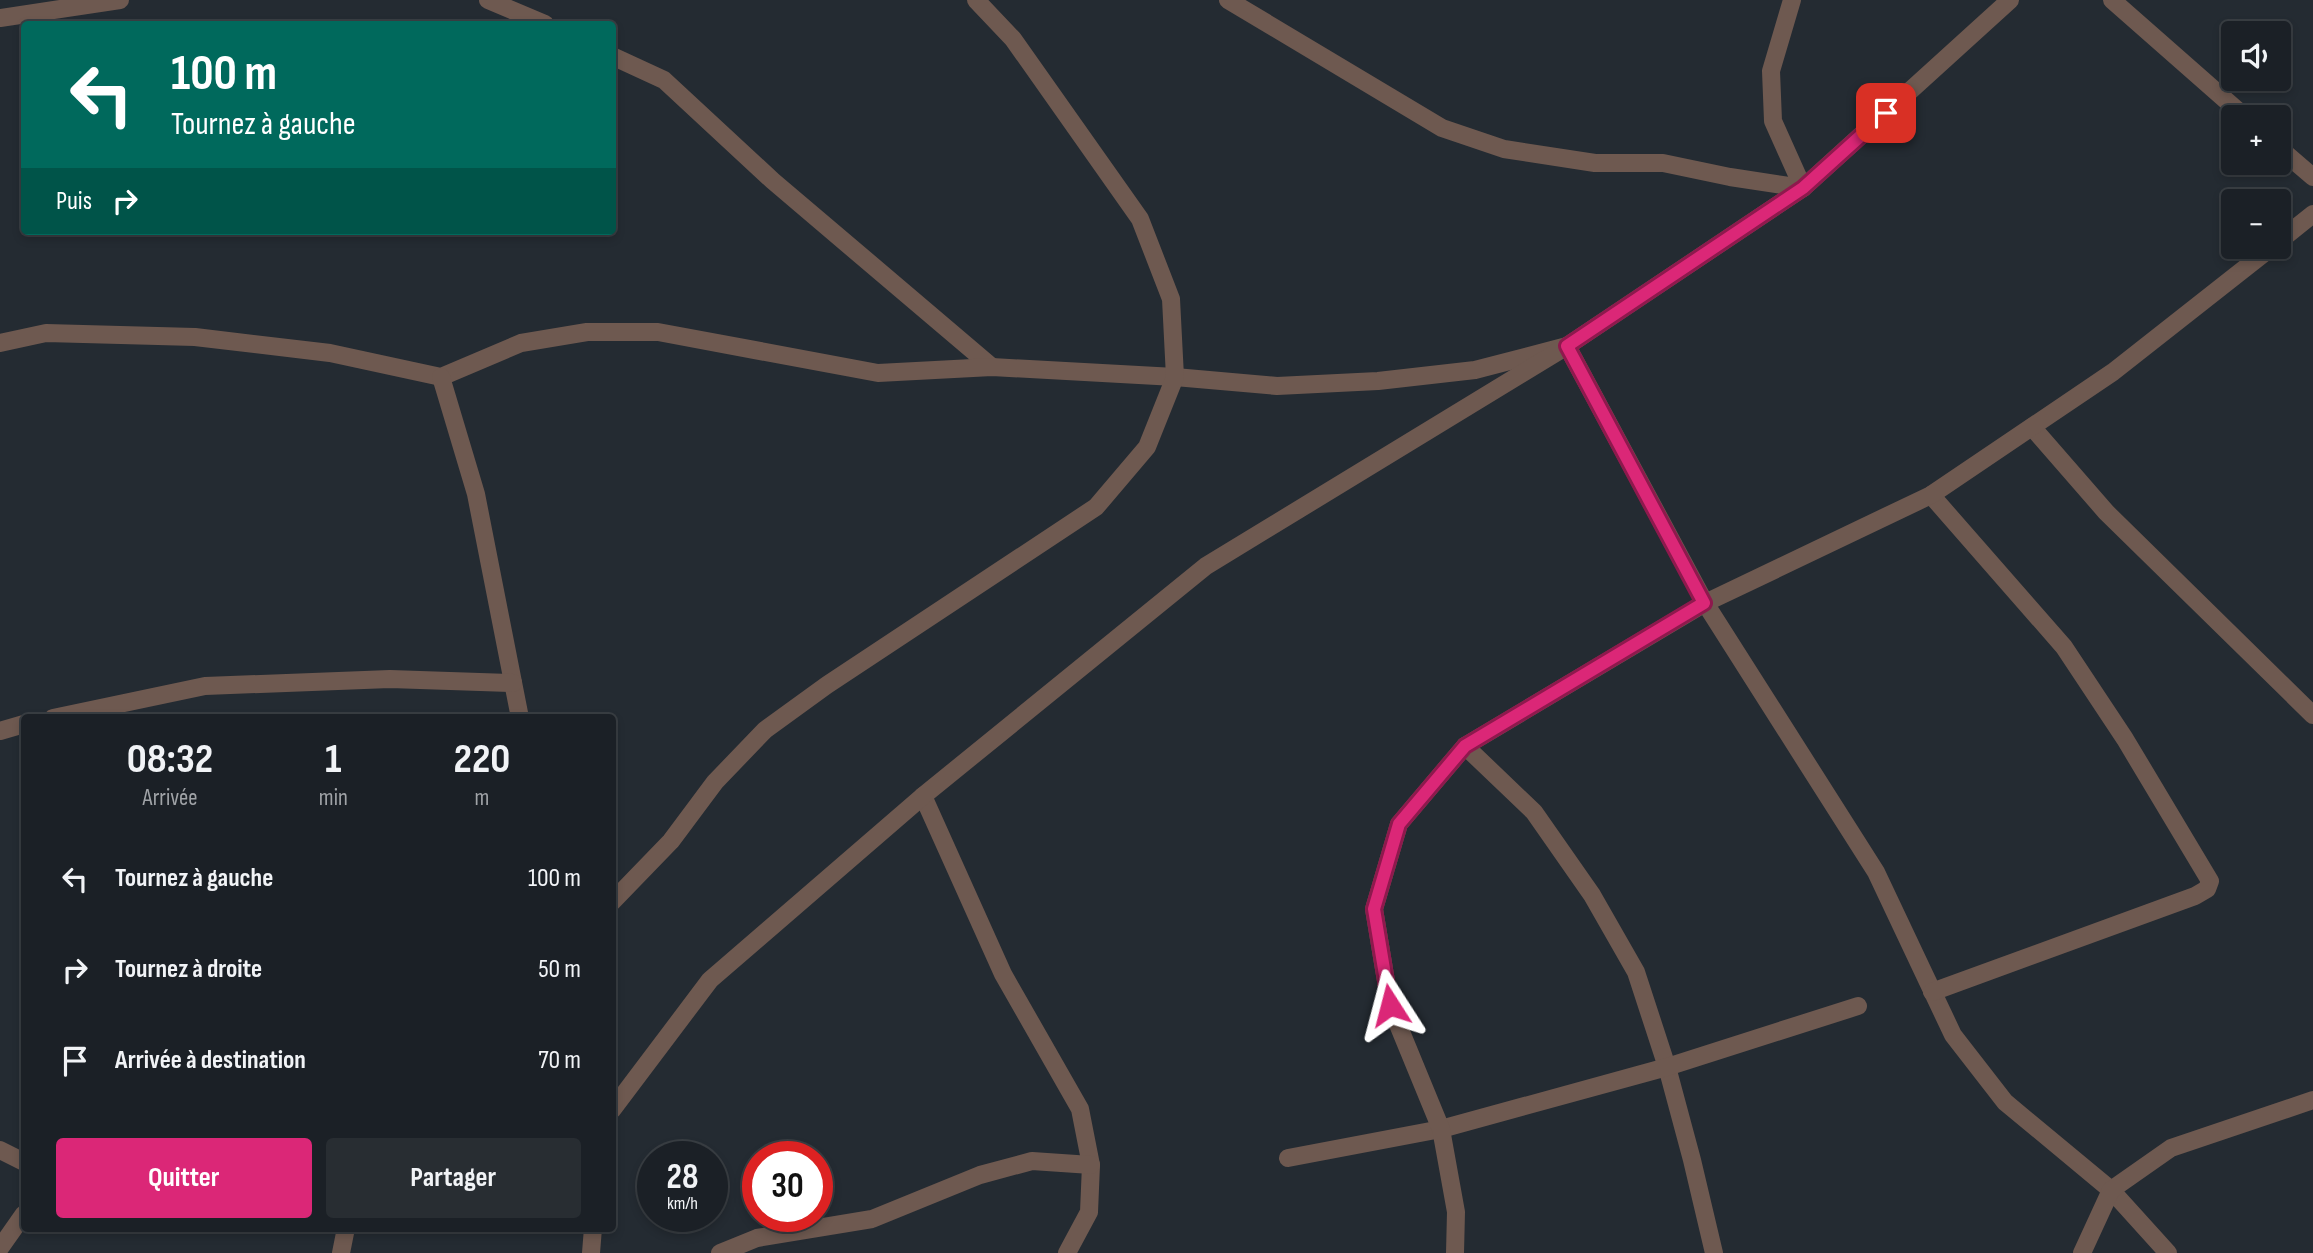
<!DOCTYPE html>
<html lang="fr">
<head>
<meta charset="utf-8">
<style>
	:root { --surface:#1b2026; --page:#282d32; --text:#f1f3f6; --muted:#a0a3a7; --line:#393e43; --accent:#db2777 }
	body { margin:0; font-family:"Sofia Sans Condensed",sans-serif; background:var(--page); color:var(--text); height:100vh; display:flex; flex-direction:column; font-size:26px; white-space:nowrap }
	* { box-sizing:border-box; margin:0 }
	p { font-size:23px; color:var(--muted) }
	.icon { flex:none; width:38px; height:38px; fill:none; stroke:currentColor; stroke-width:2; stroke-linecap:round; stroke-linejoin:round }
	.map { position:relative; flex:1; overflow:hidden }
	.side { position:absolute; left:21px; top:714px; width:595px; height:518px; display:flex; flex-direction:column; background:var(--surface); border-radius:7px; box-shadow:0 4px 10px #0003,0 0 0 2px var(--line) }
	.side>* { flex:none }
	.hud { position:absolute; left:21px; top:21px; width:595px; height:214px; border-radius:7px; box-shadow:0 4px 10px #0003,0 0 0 2px var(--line); background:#00695c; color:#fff; overflow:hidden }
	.fabs { position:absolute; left:2221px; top:21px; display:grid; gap:14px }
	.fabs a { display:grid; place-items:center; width:70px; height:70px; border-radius:7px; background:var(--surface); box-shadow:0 4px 10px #0003,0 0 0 2px var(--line); font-size:35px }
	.speed { position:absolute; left:637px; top:1141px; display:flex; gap:14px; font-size:35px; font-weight:700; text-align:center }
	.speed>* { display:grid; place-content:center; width:91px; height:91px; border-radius:50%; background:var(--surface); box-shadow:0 4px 10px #0003,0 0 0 2px var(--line); line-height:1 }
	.speed small { font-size:18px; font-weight:400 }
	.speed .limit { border:10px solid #d22; background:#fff; color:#111 }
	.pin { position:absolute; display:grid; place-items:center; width:60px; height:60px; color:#fff; margin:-30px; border-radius:14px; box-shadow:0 4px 10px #0006 }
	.me { position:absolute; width:77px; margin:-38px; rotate:351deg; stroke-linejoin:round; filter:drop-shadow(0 0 5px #0008) }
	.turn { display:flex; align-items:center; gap:24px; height:147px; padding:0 35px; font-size:32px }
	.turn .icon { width:91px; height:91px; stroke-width:2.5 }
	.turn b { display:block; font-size:49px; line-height:60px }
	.then { display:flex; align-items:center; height:66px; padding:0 35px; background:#0003; gap:14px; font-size:26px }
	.eta { display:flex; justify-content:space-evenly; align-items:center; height:119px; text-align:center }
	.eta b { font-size:42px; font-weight:700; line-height:49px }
	.button { display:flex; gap:14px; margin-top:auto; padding:14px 35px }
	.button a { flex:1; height:80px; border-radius:7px; background:var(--accent); color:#fff; font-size:28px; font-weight:700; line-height:80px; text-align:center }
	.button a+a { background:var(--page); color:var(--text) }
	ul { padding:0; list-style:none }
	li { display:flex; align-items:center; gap:21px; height:91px; padding:0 35px }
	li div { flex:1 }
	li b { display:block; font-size:26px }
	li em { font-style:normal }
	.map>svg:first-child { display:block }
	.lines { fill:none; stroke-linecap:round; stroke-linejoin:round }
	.minor { stroke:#6e5950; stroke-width:18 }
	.route-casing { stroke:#8e194d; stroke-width:18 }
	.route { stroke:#db2777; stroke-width:12 }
</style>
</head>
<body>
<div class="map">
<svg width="2313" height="1253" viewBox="0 0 2313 1253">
	<rect width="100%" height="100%" fill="#242b32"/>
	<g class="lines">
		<g class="minor">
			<path d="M488,0L545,24"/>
			<path d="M1228,0L1442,128L1504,149L1595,163H1663L1730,177L1803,188"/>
			<path d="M1792,0L1771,71L1773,121L1803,188"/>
			<path d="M2112,0L2245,117"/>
			<path d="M0,18L120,0"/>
			<path d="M612,56L664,80L773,181L992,367"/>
			<path d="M2278,147L2313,177"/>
			<path d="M2278,242L2313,214"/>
			<path d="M0,343L46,333L195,337L330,353L441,377L521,343L587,332H658L878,373L992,367L1175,377L1277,386L1378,381L1475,370L1567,346L1705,603L1876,872L1953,1035L2005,1102L2111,1190L2168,1253"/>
			<path d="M441,377L476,494L520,718"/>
			<path d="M2032,427L2106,512L2313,715"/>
			<path d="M1931,495L2064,647L2125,739L2210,881L2207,889L2195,896L1932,992"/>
			<path d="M53,718L205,686L390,679L513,683"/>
			<path d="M0,731L24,724"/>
			<path d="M1465,746L1534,812L1592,895L1636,972L1667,1067L1692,1160L1714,1253"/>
			<path d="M923,796L1003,974L1080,1109L1091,1165L1089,1212L1067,1253"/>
			<path d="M612,902L671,841L715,782L765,730L827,685L1096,507L1147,447L1175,377L1171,299L1140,219L1013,39L976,0"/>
			<path d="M612,1110L710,980L923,796L1206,566L1567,346L1803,188L2010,0"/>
			<path d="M0,1150L24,1162"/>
			<path d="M1288,1158L1441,1129L1667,1067L1858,1006"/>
			<path d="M0,1248L24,1214"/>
			<path d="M341,1253L346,1228"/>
			<path d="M591,1253L593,1228"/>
			<path d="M720,1253L757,1238L872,1219L980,1175L1032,1161L1091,1165"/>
			<path d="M1455,1253L1456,1212L1441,1129L1390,1005L1374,909L1399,824L1465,746L1705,603L1931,495L2113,372L2272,247"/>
			<path d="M2082,1253L2111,1190L2171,1148L2313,1100"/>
		</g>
	</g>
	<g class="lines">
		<g class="route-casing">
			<path id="route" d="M1390,1005L1374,909L1399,824L1465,746L1704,603L1567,346L1803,188L1886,113"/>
		</g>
		<use href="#route" class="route"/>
	</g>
</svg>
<div class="fabs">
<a><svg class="icon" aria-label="sound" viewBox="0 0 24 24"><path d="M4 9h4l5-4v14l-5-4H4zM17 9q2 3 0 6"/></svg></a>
<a>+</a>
<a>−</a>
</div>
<div class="speed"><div>28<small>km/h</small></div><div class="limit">30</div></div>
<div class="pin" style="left:1886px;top:113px;background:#d93025"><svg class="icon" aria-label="arrive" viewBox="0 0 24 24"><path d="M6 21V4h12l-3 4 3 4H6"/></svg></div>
<svg class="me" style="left:1390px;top:1005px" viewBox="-20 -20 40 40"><path d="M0-17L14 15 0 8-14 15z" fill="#db2777" stroke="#fff" stroke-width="4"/></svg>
<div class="hud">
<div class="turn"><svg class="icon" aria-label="left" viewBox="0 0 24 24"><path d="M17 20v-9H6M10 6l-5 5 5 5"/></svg><div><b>100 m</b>Tournez à gauche</div></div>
<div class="then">Puis<svg class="icon" aria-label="right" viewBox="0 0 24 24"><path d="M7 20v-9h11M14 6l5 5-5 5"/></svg></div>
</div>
<section class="side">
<div class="eta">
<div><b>08:32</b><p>Arrivée</p></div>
<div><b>1</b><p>min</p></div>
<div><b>220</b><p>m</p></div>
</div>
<ul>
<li><svg class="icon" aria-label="left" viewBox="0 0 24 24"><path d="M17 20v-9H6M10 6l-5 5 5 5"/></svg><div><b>Tournez à gauche</b></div><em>100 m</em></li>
<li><svg class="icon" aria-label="right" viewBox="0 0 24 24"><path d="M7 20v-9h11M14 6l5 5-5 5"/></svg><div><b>Tournez à droite</b></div><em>50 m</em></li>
<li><svg class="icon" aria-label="arrive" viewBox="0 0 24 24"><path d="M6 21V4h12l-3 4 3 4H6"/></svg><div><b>Arrivée à destination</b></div><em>70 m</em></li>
</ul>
<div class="button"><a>Quitter</a><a>Partager</a></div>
</section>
</div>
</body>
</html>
